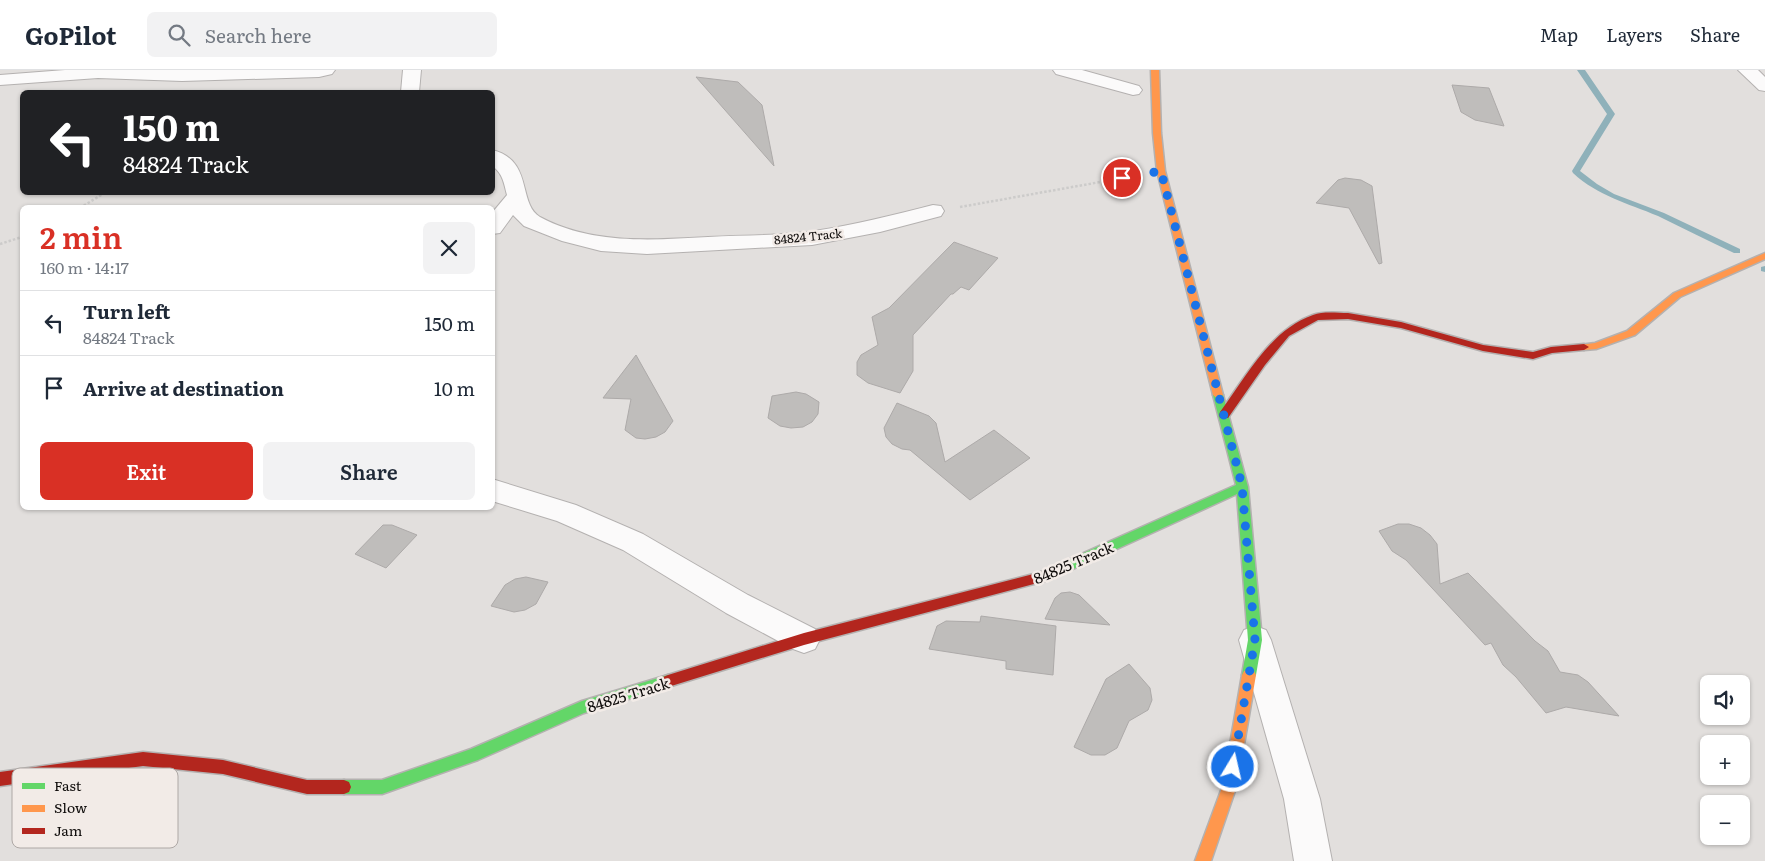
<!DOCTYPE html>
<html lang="en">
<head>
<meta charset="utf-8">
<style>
	:root { --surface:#fff; --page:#f2f2f3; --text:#1f2937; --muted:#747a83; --line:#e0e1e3; --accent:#d93025 }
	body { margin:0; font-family:Literata,serif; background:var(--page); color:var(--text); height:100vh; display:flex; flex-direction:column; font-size:19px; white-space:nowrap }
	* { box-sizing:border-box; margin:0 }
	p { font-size:16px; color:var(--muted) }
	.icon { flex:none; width:28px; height:28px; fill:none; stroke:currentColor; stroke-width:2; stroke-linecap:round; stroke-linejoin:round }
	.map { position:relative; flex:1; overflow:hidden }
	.details { position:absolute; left:20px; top:135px; width:475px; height:305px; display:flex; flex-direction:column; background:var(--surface); border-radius:8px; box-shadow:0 1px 4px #0004 }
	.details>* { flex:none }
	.guide { position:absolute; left:20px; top:20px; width:475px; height:105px; border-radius:8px; box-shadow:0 1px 4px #0004; background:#202124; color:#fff; overflow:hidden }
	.tools { position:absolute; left:1700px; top:605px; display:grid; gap:10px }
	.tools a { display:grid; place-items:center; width:50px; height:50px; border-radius:8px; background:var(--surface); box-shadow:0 1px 4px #0004; font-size:25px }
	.pin { position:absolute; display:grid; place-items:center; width:42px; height:42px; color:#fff; margin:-21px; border:2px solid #fff; border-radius:50%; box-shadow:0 1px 5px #0007 }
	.me { position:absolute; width:55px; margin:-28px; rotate:9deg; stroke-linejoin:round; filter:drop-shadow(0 0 4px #0008) }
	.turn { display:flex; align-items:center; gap:18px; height:105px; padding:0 20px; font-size:22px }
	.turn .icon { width:65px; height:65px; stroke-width:2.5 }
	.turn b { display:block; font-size:35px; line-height:42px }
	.round { display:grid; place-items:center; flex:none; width:52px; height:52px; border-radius:8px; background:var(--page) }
	.head { display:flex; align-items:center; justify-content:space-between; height:85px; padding:0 20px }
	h1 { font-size:30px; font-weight:600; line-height:38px; color:var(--accent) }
	.primary-button { display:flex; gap:10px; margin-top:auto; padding:10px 20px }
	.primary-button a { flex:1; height:58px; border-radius:8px; background:var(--accent); color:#fff; font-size:20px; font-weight:600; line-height:58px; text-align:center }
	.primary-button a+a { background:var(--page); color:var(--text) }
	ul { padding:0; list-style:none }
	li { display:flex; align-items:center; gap:15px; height:65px; padding:0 20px; border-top:1px solid var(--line) }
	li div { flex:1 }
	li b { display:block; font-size:19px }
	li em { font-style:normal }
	header { display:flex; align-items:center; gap:30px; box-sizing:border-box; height:70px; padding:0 25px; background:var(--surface); border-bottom:1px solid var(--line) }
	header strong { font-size:24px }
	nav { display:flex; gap:28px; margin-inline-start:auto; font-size:18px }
	.search { width:350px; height:45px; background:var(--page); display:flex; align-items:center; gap:12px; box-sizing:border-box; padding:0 18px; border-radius:8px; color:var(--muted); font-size:19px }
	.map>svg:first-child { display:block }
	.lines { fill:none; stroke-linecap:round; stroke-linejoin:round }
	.stream { fill:#8fb1ba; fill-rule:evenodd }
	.building { fill:#bfbdbb; stroke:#adaaa9 }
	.street-casing { stroke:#b4b1b0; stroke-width:2 }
	.fast-casing { stroke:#b4b1b0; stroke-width:3 }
	.slow-casing { stroke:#b4b1b0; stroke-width:3 }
	.jam-casing { stroke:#b4b1b0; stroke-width:3 }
	.path { stroke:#cccbca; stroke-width:2.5; stroke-dasharray:2.5 2; stroke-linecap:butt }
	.street { fill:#fbfafa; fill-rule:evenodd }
	.fast { fill:#63d668; fill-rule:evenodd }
	.slow { fill:#ff974d; fill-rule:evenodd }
	.jam { fill:#b3261e; fill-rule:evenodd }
	.route { stroke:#1a73e8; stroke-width:9; stroke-dasharray:0 16.2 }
	.labels { text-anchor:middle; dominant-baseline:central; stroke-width:5; stroke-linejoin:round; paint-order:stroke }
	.far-street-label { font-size:12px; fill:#0e0b0a; stroke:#f2ebe7 }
	.street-label { font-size:15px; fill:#0e0b0a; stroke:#f2ebe7 }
	.key { fill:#f2ebe7; stroke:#aea8a5; stroke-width:1 }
	.key-label { font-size:14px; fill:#0e0b0a }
</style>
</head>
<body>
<header>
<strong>GoPilot</strong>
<div class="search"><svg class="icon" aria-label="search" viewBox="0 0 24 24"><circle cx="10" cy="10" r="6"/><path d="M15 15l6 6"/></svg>Search here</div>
<nav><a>Map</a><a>Layers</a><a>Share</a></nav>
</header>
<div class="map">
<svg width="1765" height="791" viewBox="0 0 1765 791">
	<rect width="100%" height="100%" fill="#e2dfdd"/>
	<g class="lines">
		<g class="stream">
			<path d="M1577,0H1585L1615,44L1580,101L1597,114L1614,124L1664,143L1740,179V183H1734C1708,171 1683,158 1658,146C1627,133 1598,126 1573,103L1572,101L1607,44Z"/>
			<path d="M1765,196V202L1761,201V197Z"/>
		</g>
	</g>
	<g class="building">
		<path d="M696,7L738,12L762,35L774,96Z"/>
		<path d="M1452,15L1489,18L1504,56L1475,50L1461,42Z"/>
		<path d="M1345,108L1361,110L1372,116L1382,193L1379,194L1349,138L1316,133L1338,110Z"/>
		<path d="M954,172L998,188L969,220L961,217L953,224H951L913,265V301L900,323L868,313L857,305V292L861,285L878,275L872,247L889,238Z"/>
		<path d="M636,285L673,351L665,362L656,367L645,369L636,368L625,360L631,329L603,328Z"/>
		<path d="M796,322L806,324L819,332L818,344L812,352L803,357L791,358L780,356L768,348L772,326Z"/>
		<path d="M897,333L929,346L936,353L945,392L994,360L1030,388L970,430L910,380L902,379L892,374L886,367L884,358Z"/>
		<path d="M1398,454H1409L1421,458L1430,465L1437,474L1440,514L1468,503L1535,571L1548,581L1560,602L1578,605L1588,612L1619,646L1566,637L1546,643L1516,607L1503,595L1491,573L1485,575L1406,490L1392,481L1379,461Z"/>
		<path d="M383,455H392L417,465L386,498L355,484Z"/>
		<path d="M526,507L548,512L536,534L525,540L514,542L491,536L505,515L515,509Z"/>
		<path d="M1070,522L1079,525L1110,555L1045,549L1055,528L1061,523Z"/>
		<path d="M981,546L1056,556L1053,605L1006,599V591L929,579L937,556L946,551L980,552Z"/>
		<path d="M1129,594L1150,618L1152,630L1148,640L1129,651L1117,678L1105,685H1091L1074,677L1106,609Z"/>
	</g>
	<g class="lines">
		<g class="street-casing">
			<g id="street">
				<path d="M65,0H335L332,4L319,7L182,11L98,8L0,15V5Z"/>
				<path d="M403,0H421L419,22H401Z"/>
				<path d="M1053,0H1082L1139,16L1142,20L1139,24L1133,25L1056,4Z"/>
				<path d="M1738,0H1758L1765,7V21L1759,20Z"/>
				<path d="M492,80C534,90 517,133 540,147C592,175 652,170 708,167C743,165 780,166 814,161C855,155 893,145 933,135L941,136L944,141L941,146L880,162L812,175L647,184L601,181L562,171L524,156L513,145L500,163L492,164V143L507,125C504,114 503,103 492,96Z"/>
				<path d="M492,409L576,435L643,464L748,525L815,559L820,569L815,579L804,583L793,579L726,543L623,480L557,451L492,431Z"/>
				<path d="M1255,556L1266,560L1271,570L1320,729L1332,791H1294L1284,729L1239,570L1244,560Z"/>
			</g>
		</g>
		<g class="fast-casing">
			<g id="fast">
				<path d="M1218,321L1223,325L1248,417L1262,570L1256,605L1254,609L1249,611L1244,609L1242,605L1248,570L1237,424L1049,510L1045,511L1041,510L1039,506L1041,502L1236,415L1213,325Z"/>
				<path d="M668,605L673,607L675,611L673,615L584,643L478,690L382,724H344L339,722L337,717L339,712L344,710H382L471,679L582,631Z"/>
			</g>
		</g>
		<g class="slow-casing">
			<g id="slow">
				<path d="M1151,0H1159L1161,63L1165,101L1223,325L1218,329L1213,325L1157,101L1153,63Z"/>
				<path d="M1765,183V189L1680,227L1635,265L1596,279L1584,280L1579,277L1580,275L1595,273L1627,261L1674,223Z"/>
				<path d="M1249,599L1254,601L1256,605L1237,715L1211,791H1195L1223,715L1242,605L1244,601Z"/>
			</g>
		</g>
		<g class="jam-casing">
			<g id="jam">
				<path d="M1348,243L1401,252L1483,275L1533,282L1551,277L1584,274L1589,277L1584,280L1552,283L1533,289L1483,281L1401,258L1348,249L1318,250L1289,266L1265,295L1228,348H1220L1219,345L1220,342C1246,307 1270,260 1313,245C1323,241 1337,243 1348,243Z"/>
				<path d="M1045,501L1049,502L1051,506L1049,510L1045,511L804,575L668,617L663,615L661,611L663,607L668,605L804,563Z"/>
				<path d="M143,682L223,690L307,710H344L349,712L351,717L349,722L344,724H307L223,704L143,696L0,716V702Z"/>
			</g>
		</g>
		<g class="path">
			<path d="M960,137L1134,106"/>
			<path d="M80,138L106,122"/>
			<path d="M0,174L22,167"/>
		</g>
		<use href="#street" class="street"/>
		<use href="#fast" class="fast"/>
		<use href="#slow" class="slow"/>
		<use href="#jam" class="jam"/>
	</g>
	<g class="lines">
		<path class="route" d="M1122,108L1161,101L1242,416L1255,570L1233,697"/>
	</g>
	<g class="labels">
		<g class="far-street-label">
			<text transform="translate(808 166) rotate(-6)">84824 Track</text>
		</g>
		<g class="street-label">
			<text transform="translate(1073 492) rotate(-23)">84825 Track</text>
			<text transform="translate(628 624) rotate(-17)">84825 Track</text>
		</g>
	</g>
	<rect x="12" y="698" width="166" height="80" rx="8" class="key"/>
	<rect x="22" y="713" width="23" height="6" fill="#63d668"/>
	<rect x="22" y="735" width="23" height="7" fill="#ff974d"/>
	<rect x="22" y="758" width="23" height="6" fill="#b3261e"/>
	<g class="key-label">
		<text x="54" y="721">Fast</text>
		<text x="54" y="743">Slow</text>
		<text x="54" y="766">Jam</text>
	</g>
</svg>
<div class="tools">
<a><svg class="icon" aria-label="sound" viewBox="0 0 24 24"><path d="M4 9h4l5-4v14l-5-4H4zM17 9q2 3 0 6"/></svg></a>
<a>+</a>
<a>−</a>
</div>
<div class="pin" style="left:1122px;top:108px;background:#d93025"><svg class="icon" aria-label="arrive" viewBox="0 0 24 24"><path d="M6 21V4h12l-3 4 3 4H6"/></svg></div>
<svg class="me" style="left:1233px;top:697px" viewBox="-20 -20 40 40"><circle r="17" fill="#1a73e8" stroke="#fff" stroke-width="3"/><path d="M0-11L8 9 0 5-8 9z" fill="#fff"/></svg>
<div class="guide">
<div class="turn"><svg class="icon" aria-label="left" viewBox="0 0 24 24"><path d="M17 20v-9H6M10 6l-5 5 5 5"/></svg><div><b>150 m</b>84824 Track</div></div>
</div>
<section class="details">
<div class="head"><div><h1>2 min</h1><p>160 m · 14:17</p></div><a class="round"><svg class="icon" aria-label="close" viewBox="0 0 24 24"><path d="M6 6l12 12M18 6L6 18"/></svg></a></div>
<ul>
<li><svg class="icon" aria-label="left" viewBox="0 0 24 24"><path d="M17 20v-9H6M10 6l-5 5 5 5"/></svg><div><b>Turn left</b><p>84824 Track</p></div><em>150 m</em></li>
<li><svg class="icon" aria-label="arrive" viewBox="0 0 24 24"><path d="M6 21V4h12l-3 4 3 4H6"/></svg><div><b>Arrive at destination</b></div><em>10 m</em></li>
</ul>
<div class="primary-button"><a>Exit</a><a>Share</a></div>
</section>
</div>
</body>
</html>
